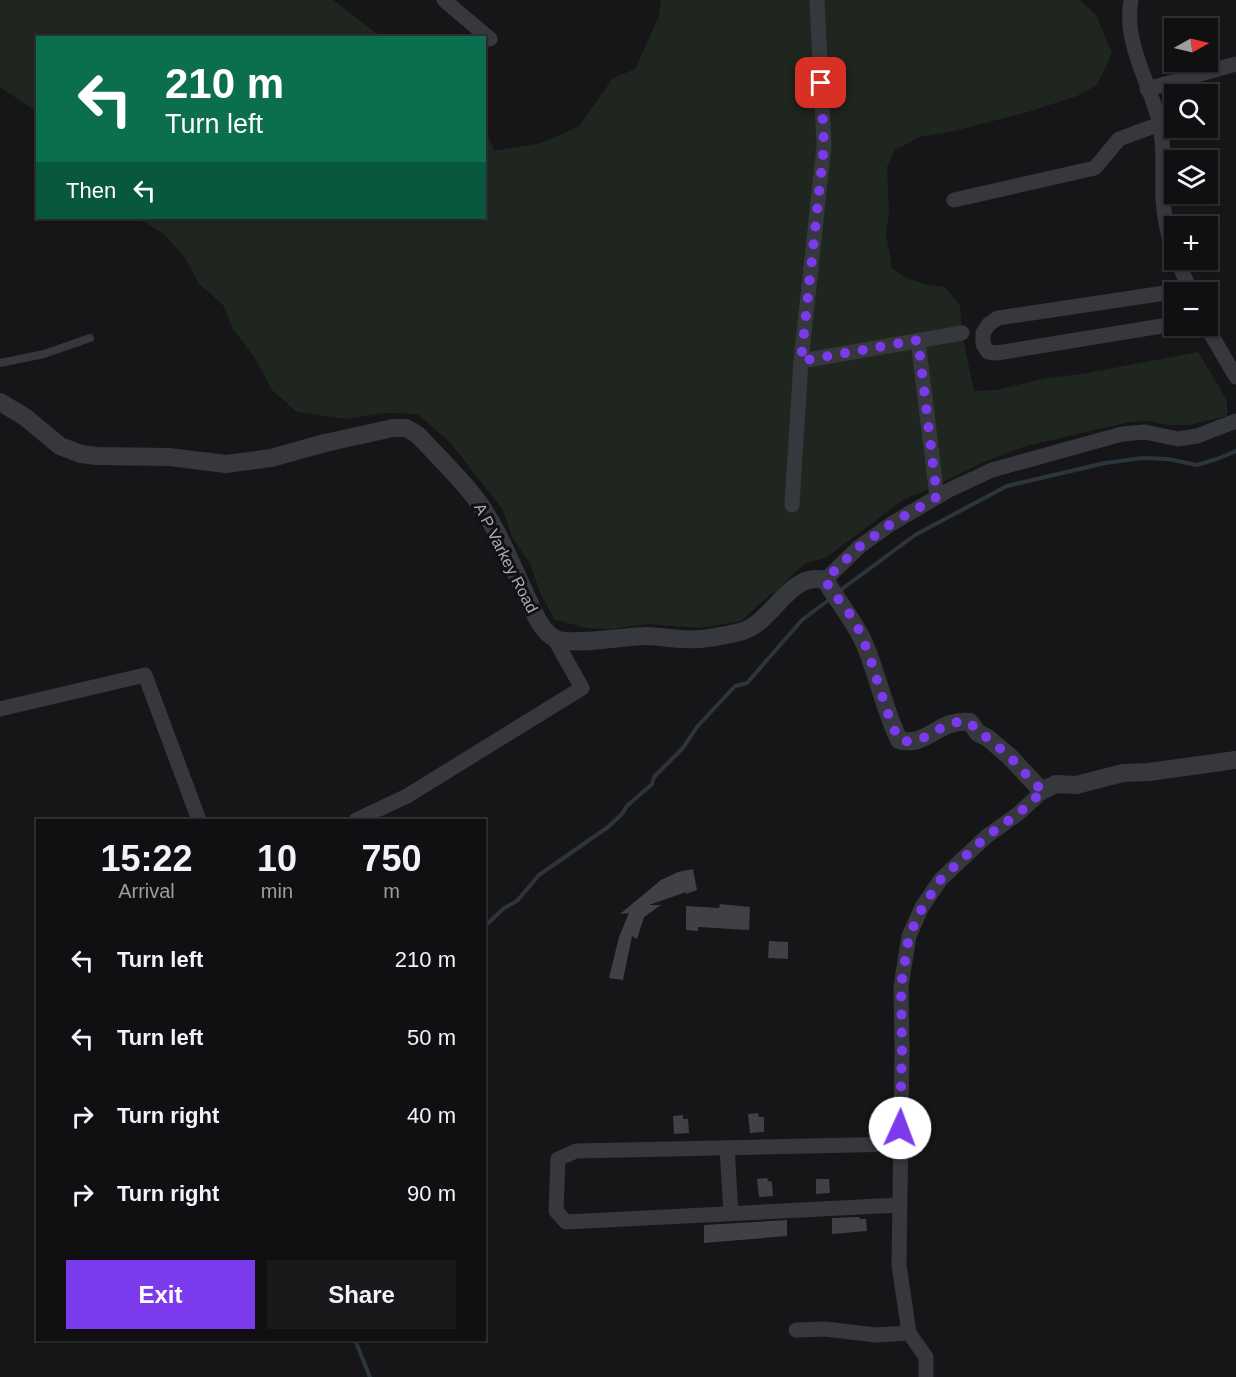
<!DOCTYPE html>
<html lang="en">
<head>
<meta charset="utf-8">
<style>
	:root { --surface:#101012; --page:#19191b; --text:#f1f3f6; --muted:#9c9d9f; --line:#303032; --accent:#7c3aed }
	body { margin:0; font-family:Helvetica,sans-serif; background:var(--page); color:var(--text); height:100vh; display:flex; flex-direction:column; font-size:22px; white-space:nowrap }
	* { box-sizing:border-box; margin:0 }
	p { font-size:20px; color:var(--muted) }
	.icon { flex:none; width:33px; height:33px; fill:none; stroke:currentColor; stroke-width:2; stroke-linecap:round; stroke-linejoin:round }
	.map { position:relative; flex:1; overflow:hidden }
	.drawer { position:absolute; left:36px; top:819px; width:450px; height:522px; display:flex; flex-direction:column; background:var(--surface); border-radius:0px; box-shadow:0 2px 4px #0004,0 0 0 2px var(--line) }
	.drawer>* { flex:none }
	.hud { position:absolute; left:36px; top:36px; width:450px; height:183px; border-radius:0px; box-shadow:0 2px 4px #0004,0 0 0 2px var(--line); background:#0b6e4f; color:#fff; overflow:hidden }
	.needle { width:39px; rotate:82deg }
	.tools { position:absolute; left:1164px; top:18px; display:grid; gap:12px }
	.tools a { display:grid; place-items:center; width:54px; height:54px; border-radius:0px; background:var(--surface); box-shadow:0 2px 4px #0004,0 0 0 2px var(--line); font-size:30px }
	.pin { position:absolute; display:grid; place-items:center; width:51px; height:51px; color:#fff; margin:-26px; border-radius:12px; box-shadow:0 3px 9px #0006 }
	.me { position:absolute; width:66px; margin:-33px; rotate:2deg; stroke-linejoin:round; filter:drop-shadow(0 0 4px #0008) }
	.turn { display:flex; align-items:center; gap:21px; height:126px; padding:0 30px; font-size:27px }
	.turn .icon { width:78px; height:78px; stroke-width:2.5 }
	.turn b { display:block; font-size:42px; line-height:51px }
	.then { display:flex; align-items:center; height:57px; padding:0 30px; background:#0003; gap:12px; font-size:22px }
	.eta { display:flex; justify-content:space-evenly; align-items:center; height:102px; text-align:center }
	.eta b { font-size:36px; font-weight:700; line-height:42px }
	.cta { display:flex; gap:12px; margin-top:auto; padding:12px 30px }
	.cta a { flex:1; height:69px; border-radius:0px; background:var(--accent); color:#fff; font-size:24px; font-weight:700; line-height:69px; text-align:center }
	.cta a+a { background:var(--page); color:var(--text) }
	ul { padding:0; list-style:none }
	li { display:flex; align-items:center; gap:18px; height:78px; padding:0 30px }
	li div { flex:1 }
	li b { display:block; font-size:22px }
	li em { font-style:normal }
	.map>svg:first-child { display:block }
	.green { fill:#1e261f }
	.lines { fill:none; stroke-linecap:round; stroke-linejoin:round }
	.stream { stroke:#2c353c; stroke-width:4 }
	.building { fill:#404145 }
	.service { stroke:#37383d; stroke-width:8 }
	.minor { stroke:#37383d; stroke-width:15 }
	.tertiary { stroke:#37383d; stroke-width:18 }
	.route { stroke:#7c3aed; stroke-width:10; stroke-dasharray:0 18 }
	.labels { text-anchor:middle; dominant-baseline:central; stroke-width:6; stroke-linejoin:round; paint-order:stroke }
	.street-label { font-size:16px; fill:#a8adb8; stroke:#111113 }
</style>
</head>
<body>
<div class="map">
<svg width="1236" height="1377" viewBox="0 0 1236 1377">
	<rect width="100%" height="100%" fill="#161618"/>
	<g class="green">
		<path d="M0,0H333L381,37L38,38L37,112L0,87Z"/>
		<path d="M661,0H1080L1096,15L1112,53L1097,85L1077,96L1028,112L950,132L920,137L895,150L887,167L889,211L886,234L892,268L905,277L924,284L945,287L960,306L962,333L974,391L997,390L1046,378L1082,374L1198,352L1227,400V416L1190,425H1169L1148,421L1129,422L1026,446L986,461L923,492L904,499L826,558L806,563L791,576L779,589L767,597L741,621L700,628L646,624L612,629L586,628L554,619L540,592L530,564L512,537L503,510L448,440L417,414L384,413L347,419L297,412L272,390L254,357L233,329L223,305L199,284L185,258L163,233L142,221L140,218H484L485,127L494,151L542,143L579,126L613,78L635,69L659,16Z"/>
	</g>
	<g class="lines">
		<g class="stream">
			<path d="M838,592L915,535L1007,486L1105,463L1143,458L1168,459L1197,465L1217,459L1236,451"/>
			<path d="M484,927L504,908L517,901L539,875L608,827L622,814L627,806L652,784L654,777L683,748L697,727L735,686L747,683L802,620L830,599"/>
			<path d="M355,1340L370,1377"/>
		</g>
	</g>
	<g class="building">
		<path d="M693,869L697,890L686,894V892L649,905H661L644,917L637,939L632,936L623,980L609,978L619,937L629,913L620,914L661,880L678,872Z"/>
		<path d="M720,904L750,907L749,930L698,927V931L686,930V906L719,908Z"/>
		<path d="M769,941L788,942V959L768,958Z"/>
		<path d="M758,1113L759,1117H764V1132L750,1133L748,1114Z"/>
		<path d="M683,1115V1119H688L689,1133L674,1134L673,1116Z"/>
		<path d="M767,1178L768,1181L772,1182L773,1196L759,1197L757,1179Z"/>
		<path d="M816,1179H829L830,1193L816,1194Z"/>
		<path d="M859,1217L860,1219H866L867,1231L832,1234V1218Z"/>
		<path d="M787,1220V1236L704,1243V1225Z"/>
	</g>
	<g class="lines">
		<path class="service" d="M0,363L44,354L90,338"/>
		<g class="minor">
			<path d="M444,0L490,39"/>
			<path d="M1131,0C1123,44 1151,84 1160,125C1165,150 1162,174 1163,199C1164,217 1168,236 1174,253"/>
			<path d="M1147,89L1236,64"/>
			<path d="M954,200L1095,168L1119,139L1160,124"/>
			<path d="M1177,260L1191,292"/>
			<path d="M1174,295L1165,293L998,318L989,324L983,333V344L988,352L997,353L1174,324"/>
			<path d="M1206,326L1236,377"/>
			<path d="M918,340L937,497"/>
			<path d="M801,361L962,333"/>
			<path d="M792,505L801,361L824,146L817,0"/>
			<path d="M825,580L859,547L891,524L949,490L992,470L1122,434L1145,432L1178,439L1197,436L1236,421"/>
			<path d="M0,709L145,675L199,820"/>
			<path d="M356,820L407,796L582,688L554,638"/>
			<path d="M727,1148L731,1213"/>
			<path d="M899,1205L566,1222L556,1211L558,1159L576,1151L900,1144"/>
			<path d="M796,1330L825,1329L876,1335L909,1333"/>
			<path d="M926,1377V1357L909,1333L899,1265L902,1050L901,986L909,936L922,907L941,879L987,836L1019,813L1044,790"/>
		</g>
		<path class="tertiary" d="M0,402L25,417L60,446L81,454L97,456L169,457L226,464L271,458L325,443L393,428H406L418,435C438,457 462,479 479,503C498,530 511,563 525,593C532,607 539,629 554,638C570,647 625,636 645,636C663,636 682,641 700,639C713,638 727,635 740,632C773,624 788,571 825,580C838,602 854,620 864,643C878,675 884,709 899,740C927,748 939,718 970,722L978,733L988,738L1010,757L1037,786L1044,790L1056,784L1076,785L1123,773L1149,772L1236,760"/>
	</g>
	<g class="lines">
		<path class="route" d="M821,83L824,146L801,361L918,340L937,497L891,524L859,547L825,580C834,596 849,610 857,626C875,663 881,703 899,740C927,748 939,718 970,722L978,733L988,738L1010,757L1037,786L1044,790L1019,813L987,836L941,879L922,908L909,936L901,986L902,1050L900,1128"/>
	</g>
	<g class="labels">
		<g class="street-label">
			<text transform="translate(506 558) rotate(63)">A P Varkey Road</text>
		</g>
	</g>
</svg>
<div class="tools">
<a><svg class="needle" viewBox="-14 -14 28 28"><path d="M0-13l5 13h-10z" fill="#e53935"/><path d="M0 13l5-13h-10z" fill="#9c9d9f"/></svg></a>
<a><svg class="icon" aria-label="search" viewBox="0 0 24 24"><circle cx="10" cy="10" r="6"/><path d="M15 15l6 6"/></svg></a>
<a><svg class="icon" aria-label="layers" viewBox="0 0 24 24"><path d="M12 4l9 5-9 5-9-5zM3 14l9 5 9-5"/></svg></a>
<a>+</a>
<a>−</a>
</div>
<div class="pin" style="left:821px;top:83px;background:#d93025"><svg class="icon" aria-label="arrive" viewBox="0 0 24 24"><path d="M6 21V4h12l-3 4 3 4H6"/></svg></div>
<svg class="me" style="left:900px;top:1128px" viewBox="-20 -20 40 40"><circle r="19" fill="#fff"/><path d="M0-13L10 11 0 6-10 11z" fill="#7c3aed"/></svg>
<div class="hud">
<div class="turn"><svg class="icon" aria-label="left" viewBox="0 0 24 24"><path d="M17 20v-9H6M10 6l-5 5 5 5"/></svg><div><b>210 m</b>Turn left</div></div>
<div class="then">Then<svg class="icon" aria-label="left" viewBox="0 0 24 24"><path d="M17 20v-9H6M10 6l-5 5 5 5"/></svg></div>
</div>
<section class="drawer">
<div class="eta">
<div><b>15:22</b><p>Arrival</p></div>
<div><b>10</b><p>min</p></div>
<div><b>750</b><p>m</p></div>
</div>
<ul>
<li><svg class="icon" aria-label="left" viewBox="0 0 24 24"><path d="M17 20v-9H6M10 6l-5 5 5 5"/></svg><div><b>Turn left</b></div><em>210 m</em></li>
<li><svg class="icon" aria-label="left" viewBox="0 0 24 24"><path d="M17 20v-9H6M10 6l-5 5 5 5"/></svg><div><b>Turn left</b></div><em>50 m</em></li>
<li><svg class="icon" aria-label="right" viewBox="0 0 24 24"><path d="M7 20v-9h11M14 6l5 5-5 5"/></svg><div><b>Turn right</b></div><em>40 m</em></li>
<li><svg class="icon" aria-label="right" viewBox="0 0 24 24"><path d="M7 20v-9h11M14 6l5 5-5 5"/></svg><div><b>Turn right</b></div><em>90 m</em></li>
</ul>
<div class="cta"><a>Exit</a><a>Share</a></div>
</section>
</div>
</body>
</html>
